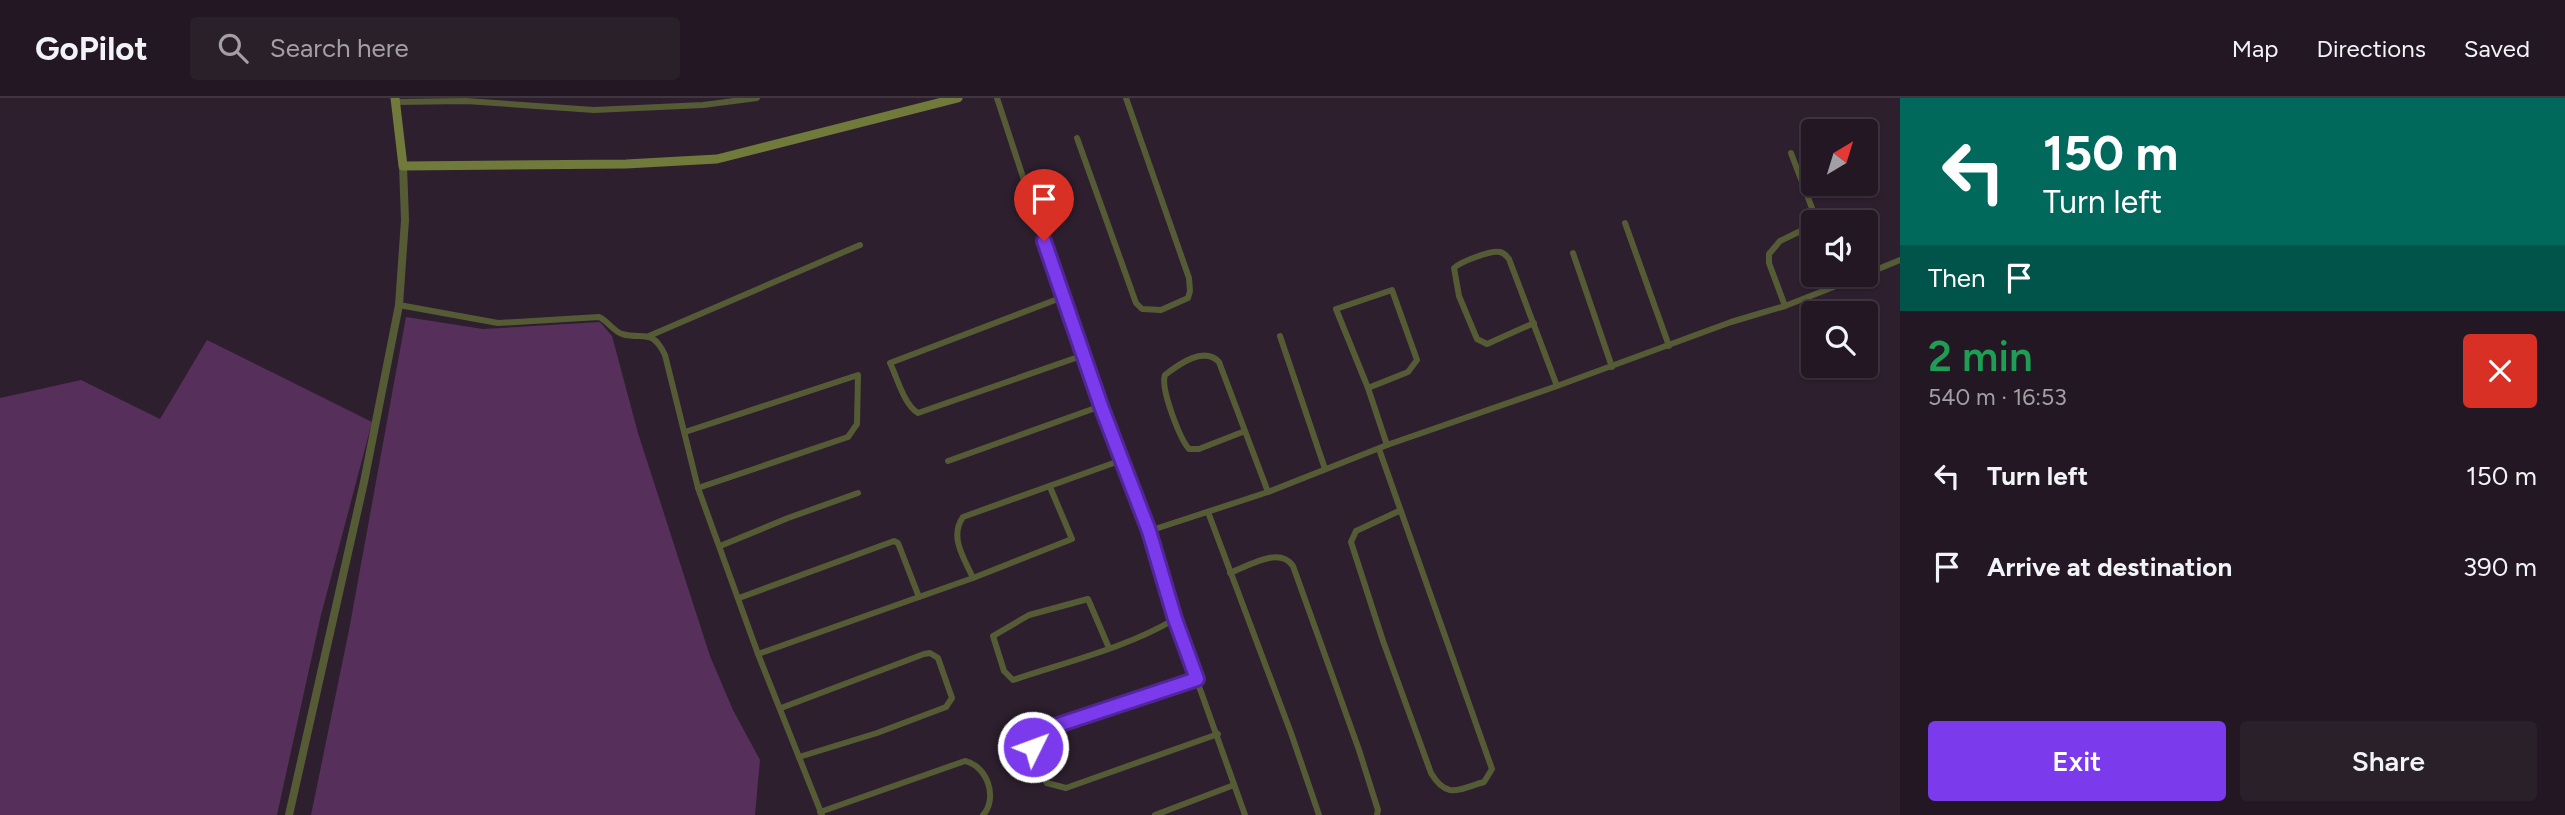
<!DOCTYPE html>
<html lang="en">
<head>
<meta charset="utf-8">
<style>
	:root { --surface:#221722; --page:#2a202a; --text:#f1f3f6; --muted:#a29fa5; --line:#3f3640; --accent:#7c3aed }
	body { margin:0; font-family:Figtree,sans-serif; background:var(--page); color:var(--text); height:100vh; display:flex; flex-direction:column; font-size:26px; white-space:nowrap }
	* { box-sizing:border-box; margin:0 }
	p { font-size:23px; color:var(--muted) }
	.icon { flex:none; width:38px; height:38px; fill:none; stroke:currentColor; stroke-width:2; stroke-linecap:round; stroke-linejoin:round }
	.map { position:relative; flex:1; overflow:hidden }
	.side { display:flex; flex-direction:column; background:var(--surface); width:665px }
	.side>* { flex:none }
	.banner { background:#00695c; color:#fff; overflow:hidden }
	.needle { width:46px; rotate:38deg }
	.controls { position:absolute; left:1801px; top:21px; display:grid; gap:14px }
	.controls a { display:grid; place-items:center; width:77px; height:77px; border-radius:7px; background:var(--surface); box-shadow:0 2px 5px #0004,0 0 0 2px var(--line); font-size:35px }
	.pin { position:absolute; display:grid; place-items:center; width:60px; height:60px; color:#fff; margin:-72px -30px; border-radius:50% 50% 50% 0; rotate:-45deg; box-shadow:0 0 7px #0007 }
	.pin .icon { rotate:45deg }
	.me { position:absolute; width:77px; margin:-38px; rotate:48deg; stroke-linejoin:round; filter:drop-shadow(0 0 5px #0008) }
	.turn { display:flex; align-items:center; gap:24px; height:147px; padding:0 28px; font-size:32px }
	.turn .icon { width:91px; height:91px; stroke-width:2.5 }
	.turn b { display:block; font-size:49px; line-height:60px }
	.then { display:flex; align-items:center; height:66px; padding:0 28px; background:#0003; gap:14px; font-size:26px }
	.round { display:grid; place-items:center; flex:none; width:74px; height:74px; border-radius:7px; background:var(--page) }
	.summary { display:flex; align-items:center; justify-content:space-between; height:119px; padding:0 28px }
	h1 { font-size:42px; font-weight:600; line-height:52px; color:#1e9e55 }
	.action { display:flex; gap:14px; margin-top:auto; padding:14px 28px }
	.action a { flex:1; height:80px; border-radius:7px; background:var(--accent); color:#fff; font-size:28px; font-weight:600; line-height:80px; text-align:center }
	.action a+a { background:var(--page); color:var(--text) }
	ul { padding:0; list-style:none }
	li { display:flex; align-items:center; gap:21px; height:91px; padding:0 28px }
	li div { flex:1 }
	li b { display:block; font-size:26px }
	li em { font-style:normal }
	header { display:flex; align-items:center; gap:42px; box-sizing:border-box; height:98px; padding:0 35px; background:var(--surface); border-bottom:2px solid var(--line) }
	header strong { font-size:33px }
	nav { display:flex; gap:38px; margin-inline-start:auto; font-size:24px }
	.search { width:490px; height:63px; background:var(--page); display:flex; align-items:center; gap:18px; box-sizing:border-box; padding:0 24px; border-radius:7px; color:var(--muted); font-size:26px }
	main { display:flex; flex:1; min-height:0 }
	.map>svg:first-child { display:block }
	.green { fill:#562f5a }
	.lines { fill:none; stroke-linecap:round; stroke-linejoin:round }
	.minor { stroke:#555b35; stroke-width:6 }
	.tertiary { stroke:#555b35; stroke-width:8 }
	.secondary { stroke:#707a3b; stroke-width:9 }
	.route-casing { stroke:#51269a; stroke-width:18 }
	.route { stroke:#7c3aed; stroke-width:12 }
</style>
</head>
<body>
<header>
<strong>GoPilot</strong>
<div class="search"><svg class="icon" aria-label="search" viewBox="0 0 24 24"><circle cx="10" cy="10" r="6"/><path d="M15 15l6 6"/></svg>Search here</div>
<nav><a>Map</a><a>Directions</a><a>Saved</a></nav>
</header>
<main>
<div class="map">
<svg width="1900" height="717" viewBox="0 0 1900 717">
	<rect width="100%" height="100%" fill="#2d1f2e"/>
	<g class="green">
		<path d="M406,219L483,231L600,224L612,238L638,335L710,558L733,612L760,662L755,717H311L349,532Z"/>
		<path d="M207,242L372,324L321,517L277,717H0V300L81,282L160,321Z"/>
	</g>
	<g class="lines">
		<g class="minor">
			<path d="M997,0L1044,143L1101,308L1149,433L1175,521L1245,717"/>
			<path d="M396,4L466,3L594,12L703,7L757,0"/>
			<path d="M1077,40L1136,205L1142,211L1161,212L1188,200L1190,193L1189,180L1126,0"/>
			<path d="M1791,55L1815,118V124"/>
			<path d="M1625,125L1669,248"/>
			<path d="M1573,155L1612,269"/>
			<path d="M1866,176L1900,162"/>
			<path d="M1063,199L890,265C897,279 904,307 918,315L1084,257"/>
			<path d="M399,207L498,225L599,219C608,223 613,233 622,236C644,242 652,230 665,257L698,390L758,556L822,717"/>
			<path d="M1785,208L1769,165V156L1780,143L1813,127"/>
			<path d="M1534,225L1487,246L1477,241L1459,198L1454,170C1460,164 1491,152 1500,154C1505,155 1506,158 1509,161L1557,288"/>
			<path d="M649,238L860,147"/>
			<path d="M1280,238L1325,371"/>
			<path d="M1368,290L1408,274L1417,262L1392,192L1336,211L1368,290L1387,347"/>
			<path d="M1245,333L1199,351H1189C1180,341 1160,290 1165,277C1179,266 1204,248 1219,264L1268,394"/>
			<path d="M685,334L858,277L857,326L848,339L698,390"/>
			<path d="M1379,351L1492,671L1484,684C1459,691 1447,702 1431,675L1383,543L1351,444L1356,433L1399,413"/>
			<path d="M948,363L1101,308"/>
			<path d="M1050,389L1072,441L973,480C964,460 949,439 963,419L1122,362"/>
			<path d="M1208,414L1291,635L1319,717"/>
			<path d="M1149,433L1268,394L1387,347L1557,288L1731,224L1785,208L1864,177"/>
			<path d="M720,448L788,420L858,395"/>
			<path d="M1230,475C1248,468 1279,448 1293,468L1359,652L1378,712L1377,717"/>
			<path d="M919,499L973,480"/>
			<path d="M739,500L894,443L898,445L919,499L758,556"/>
			<path d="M1109,550L1088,501L1029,517L993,538L1004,573L1013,582C1066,564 1126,550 1175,521"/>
			<path d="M1197,581L1046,631L1034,641C1032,656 1038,674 1047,685L1066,690L1218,636"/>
			<path d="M781,610L924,556L930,555L938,560L952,600L946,609L877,635L799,659"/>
			<path d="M820,714L965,663C988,668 998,701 983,717"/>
			<path d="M1155,717L1234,687"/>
		</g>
		<path class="tertiary" d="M289,717L364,384L399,207L405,122L403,68"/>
		<path class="secondary" d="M395,0L403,68L626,66L717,61L958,0"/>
	</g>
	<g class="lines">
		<g class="route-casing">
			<path id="route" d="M1033,649L1034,641L1046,631L1197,581L1175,521L1149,433L1101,308L1044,143"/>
		</g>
		<use href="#route" class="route"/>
	</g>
</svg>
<div class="controls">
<a><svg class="needle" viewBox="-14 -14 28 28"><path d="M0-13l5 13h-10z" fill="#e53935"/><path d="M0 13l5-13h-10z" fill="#a29fa5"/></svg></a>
<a><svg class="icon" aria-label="sound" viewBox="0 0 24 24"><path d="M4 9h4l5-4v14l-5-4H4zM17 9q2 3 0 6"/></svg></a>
<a><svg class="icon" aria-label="search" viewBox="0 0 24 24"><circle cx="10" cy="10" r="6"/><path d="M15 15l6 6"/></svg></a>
</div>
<div class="pin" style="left:1044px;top:143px;background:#d93025"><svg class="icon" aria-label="arrive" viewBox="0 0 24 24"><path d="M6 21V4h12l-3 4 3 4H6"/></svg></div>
<svg class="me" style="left:1033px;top:649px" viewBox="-20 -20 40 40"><circle r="17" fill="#7c3aed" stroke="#fff" stroke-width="3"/><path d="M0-11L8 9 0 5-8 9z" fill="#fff"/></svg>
</div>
<section class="side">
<div class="banner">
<div class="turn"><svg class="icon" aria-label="left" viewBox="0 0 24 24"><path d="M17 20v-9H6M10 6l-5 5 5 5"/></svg><div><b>150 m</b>Turn left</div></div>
<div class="then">Then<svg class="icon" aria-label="arrive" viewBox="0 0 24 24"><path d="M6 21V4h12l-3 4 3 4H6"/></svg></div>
</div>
<div class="summary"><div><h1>2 min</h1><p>540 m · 16:53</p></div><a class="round" style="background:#d93025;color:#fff"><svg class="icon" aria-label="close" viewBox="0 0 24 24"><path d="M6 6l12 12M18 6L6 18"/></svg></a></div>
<ul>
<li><svg class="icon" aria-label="left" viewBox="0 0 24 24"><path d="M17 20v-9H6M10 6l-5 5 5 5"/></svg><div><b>Turn left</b></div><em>150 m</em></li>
<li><svg class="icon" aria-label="arrive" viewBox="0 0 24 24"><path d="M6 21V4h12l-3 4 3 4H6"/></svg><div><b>Arrive at destination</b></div><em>390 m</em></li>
</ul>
<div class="action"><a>Exit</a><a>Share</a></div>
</section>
</main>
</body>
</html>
